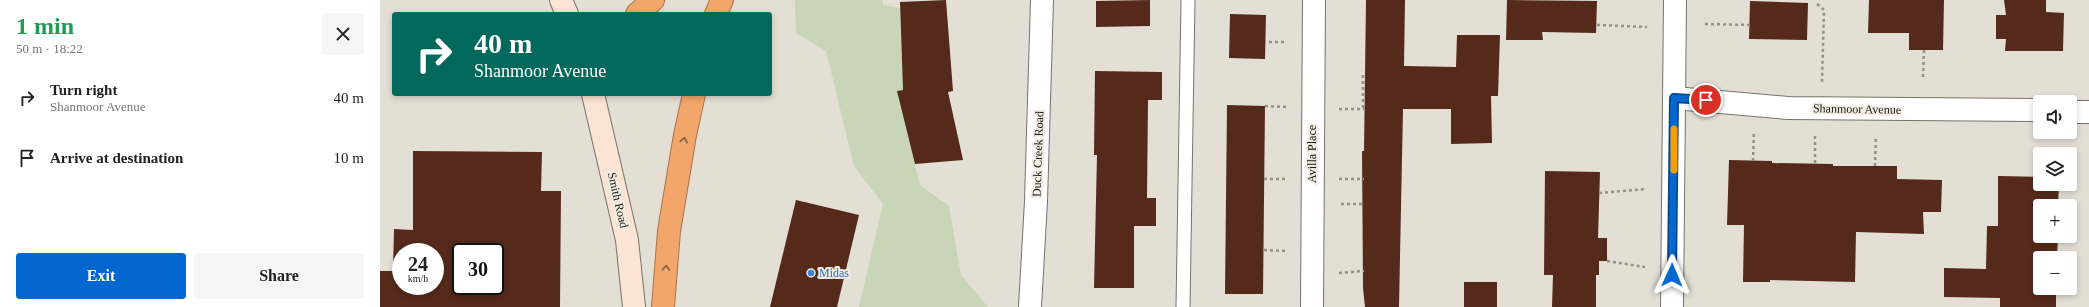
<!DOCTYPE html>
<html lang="en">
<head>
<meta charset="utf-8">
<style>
	:root { --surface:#fff; --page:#f6f6f6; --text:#222; --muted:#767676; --accent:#0467cf }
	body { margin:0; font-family:"Times New Roman",serif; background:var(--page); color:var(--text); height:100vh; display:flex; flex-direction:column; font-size:15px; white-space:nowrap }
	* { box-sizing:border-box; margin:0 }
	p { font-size:13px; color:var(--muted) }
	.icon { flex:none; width:22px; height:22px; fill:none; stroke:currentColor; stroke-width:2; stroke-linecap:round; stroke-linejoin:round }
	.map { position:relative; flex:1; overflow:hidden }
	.sheet { display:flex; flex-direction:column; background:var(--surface); width:380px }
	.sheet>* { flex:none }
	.top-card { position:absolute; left:12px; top:12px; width:380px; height:84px; border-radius:4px; box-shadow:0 2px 6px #0003; background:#00695c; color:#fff; overflow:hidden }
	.fabs { position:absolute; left:1653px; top:95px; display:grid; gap:8px }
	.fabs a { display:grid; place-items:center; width:44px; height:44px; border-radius:4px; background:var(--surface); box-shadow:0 2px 6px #0003; font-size:20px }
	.speed { position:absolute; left:12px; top:243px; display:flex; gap:8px; font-size:20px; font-weight:700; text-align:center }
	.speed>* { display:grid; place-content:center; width:52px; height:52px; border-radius:50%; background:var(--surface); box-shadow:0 2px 6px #0003; line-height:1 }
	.speed small { font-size:10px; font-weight:400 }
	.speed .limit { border:2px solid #111; border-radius:6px; background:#fff; color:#111 }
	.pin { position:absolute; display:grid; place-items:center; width:34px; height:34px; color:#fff; margin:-17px; border:2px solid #fff; border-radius:50%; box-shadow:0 1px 4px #0007 }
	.me { position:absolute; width:44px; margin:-22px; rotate:1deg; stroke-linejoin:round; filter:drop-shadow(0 0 3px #0008) }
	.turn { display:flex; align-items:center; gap:14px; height:84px; padding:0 16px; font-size:18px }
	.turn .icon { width:52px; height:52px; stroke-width:2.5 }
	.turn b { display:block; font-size:28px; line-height:34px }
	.round { display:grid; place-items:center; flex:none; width:42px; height:42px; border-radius:4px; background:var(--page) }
	.overview { display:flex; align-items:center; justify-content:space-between; height:68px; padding:0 16px }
	h1 { font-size:24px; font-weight:700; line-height:30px; color:#1e9e55 }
	.cta { display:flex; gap:8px; margin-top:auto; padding:8px 16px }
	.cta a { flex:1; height:46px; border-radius:4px; background:var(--accent); color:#fff; font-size:16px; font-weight:700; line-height:46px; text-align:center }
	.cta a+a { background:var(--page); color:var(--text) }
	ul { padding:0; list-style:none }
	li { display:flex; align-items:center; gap:12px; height:60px; padding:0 16px }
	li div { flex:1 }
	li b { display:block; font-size:15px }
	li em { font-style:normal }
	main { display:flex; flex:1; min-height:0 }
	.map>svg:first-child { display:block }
	.green { fill:#c8d5b6 }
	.building { fill:#552a1b; fill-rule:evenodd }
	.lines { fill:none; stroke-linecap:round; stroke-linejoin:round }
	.lane-casing { stroke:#76736a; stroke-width:15 }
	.street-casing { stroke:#76736a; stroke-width:24 }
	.secondary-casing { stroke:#76736a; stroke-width:24 }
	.highway-casing { stroke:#a7754d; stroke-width:24 }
	.path { stroke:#949189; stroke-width:2.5; stroke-dasharray:3 3; stroke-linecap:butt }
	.lane { stroke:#fff; stroke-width:13 }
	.street { stroke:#fff; stroke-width:22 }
	.secondary { stroke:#fbe4d3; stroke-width:22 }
	.highway { stroke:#f3a66b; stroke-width:22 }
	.oneway { stroke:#866040 }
	.route-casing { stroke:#034387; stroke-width:10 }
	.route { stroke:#0467cf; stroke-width:7 }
	.slow { stroke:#f59e0b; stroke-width:7 }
	.shop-dot { fill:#3f7fe0; stroke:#f0ece2; stroke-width:1.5 }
	.labels { text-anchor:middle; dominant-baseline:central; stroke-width:4; stroke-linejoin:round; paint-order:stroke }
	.street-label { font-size:12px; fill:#1a1915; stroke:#f0ece2 }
	.shop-label { font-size:12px; fill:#366cbe; stroke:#f0ece2; text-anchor:start }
</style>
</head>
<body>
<main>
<section class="sheet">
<div class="overview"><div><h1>1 min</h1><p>50 m · 18:22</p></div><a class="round"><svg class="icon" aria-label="close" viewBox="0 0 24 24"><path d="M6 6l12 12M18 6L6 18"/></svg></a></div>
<ul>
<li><svg class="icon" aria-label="right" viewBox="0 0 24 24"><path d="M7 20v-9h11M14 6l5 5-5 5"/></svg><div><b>Turn right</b><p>Shanmoor Avenue</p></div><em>40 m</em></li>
<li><svg class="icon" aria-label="arrive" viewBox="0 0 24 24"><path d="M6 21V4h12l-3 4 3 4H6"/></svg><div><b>Arrive at destination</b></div><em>10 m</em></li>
</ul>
<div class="cta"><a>Exit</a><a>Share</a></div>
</section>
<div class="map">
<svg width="1709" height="307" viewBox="0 0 1709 307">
	<rect width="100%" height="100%" fill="#e3dfd5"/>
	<path class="green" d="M415,0H503V5L520,8L523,90L519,91L520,101L540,185L569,206L581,275L608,307H479L503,204L474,166L446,51L416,33Z"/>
	<g class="building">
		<path d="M566,0L573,91L568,92L583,160L535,164L517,91L523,90L520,2Z"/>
		<path d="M770,0V26L716,27V1Z"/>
		<path d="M986,0H1025L1024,66L1076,67L1077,35H1120L1118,96H1111L1112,143L1071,144V109H1023L1019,307H985L983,288L982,151H984Z"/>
		<path d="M1127,0L1217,1L1216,33L1162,32L1163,40H1126Z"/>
		<path d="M1489,0H1564L1563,50H1529V33H1488Z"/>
		<path d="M1624,0H1666V12L1684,13L1683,51H1625L1626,39H1616V15H1626Z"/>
		<path d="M1370,1L1428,3L1427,40L1369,39Z"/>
		<path d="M850,14L886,15L885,59L849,58Z"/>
		<path d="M715,71L782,72V100H768L767,198H776V226H754V288H714L717,155H714Z"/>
		<path d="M847,105L885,106L883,294H845Z"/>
		<path d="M33,151L162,152L161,191H181L180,307H0V271H13L14,229L33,230ZM21,252H55V286H21ZM81,252H115V286H81Z"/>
		<path d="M1349,160L1392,161V163L1453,164V166H1517V179L1562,180L1561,212H1543L1544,234L1476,232L1475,282L1390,280V282H1363L1364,225H1347Z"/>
		<path d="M1165,171L1220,172L1218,238H1227V261H1219V275H1216V307H1172L1173,275H1164Z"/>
		<path d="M1618,176L1660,177V184H1679L1678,206H1660V236H1678L1677,258H1660V288H1676V307H1620V298L1564,297V268L1606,269L1607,226H1618Z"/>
		<path d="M416,200L479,215L457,307H390Z"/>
		<rect x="1084" y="282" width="33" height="25"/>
	</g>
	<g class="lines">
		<g class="lane-casing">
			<path id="lane" d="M803,307L808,0"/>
		</g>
		<g class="street-casing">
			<g id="street">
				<path d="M1294,98L1408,108L1660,110"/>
				<path d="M1690,112H1709"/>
				<path d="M650,307L656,201L662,0"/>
				<path d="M932,307L934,0"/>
				<path d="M1292,307L1295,0"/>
			</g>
		</g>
		<g class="secondary-casing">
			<g id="secondary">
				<path d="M181,0L187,14"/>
				<path d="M213,94L247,240L254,307"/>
			</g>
		</g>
		<g class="highway-casing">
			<g id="highway">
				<path d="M257,14L273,0"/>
				<path d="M336,14L342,0"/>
				<path d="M283,307L289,231L305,135L314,94"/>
			</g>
		</g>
		<g class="path">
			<path d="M1437,4L1444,10L1442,82"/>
			<path d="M1325,24L1370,25"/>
			<path d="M1217,25L1267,27"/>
			<path d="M889,42H907"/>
			<path d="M1543,77L1544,50"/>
			<path d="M885,106L906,107"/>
			<path d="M983,108V73"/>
			<path d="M959,109H985"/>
			<path d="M1435,136V163"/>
			<path d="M1373,161L1374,131"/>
			<path d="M1495,166L1496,136"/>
			<path d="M884,179H906"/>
			<path d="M959,179H984"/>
			<path d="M1219,193L1267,189"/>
			<path d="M961,204H982"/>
			<path d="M884,250L905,251"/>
			<path d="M1227,261L1265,267"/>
			<path d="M959,273L984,271"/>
		</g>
		<use href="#lane" class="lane"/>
		<use href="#street" class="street"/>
		<use href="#secondary" class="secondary"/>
		<use href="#highway" class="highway"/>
	</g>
	<defs><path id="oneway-chevron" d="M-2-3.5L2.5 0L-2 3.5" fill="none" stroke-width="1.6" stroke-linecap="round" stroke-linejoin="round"/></defs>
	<g class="oneway">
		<use href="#oneway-chevron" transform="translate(304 140) rotate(-79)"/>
		<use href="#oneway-chevron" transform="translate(286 268) rotate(-86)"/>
	</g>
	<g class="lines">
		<g class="route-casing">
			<path id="route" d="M1292,275L1294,98L1326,100"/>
		</g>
		<use href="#route" class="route"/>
		<path class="slow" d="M1294,170V129"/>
	</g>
	<circle class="shop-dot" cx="431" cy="273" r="4"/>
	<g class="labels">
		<g class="street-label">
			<text transform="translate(1477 109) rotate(1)">Shanmoor Avenue</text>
			<text transform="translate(658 154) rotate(-88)">Duck Creek Road</text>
			<text transform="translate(932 154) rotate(-90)">Avilla Place</text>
			<text transform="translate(238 200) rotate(77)">Smith Road</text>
		</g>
		<g class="shop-label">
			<text x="439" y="273">Midas</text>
		</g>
	</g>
</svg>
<div class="fabs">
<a><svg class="icon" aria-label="sound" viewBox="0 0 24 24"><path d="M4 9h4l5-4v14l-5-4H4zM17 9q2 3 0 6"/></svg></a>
<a><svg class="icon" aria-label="layers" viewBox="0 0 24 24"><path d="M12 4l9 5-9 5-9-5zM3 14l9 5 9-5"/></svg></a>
<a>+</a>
<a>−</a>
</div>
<div class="speed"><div>24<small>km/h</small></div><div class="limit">30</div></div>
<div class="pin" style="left:1326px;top:100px;background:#d93025"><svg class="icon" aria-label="arrive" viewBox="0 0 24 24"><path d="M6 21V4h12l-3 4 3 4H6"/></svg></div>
<svg class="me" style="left:1292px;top:275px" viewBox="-20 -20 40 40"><path d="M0-17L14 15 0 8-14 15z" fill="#0467cf" stroke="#fff" stroke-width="4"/></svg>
<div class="top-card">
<div class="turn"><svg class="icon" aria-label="right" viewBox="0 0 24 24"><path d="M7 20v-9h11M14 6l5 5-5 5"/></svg><div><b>40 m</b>Shanmoor Avenue</div></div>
</div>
</div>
</main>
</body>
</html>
